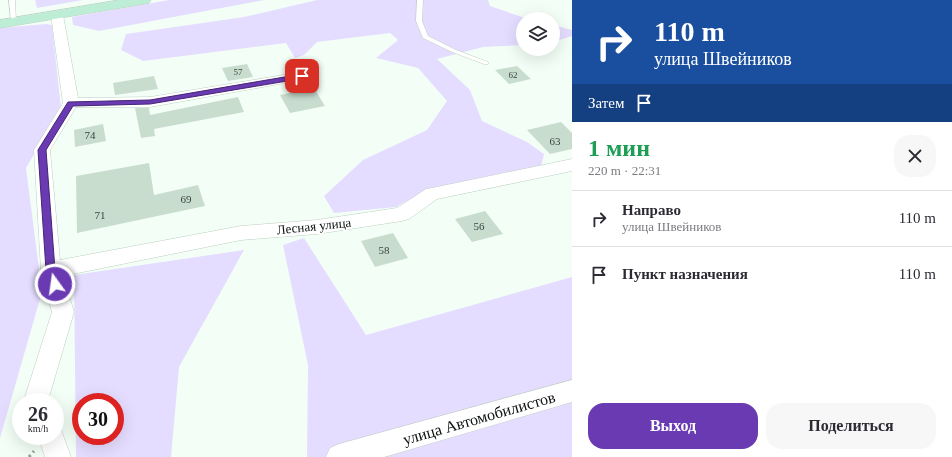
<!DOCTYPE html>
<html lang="ru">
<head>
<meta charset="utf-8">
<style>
	:root { --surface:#fff; --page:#f7f7f7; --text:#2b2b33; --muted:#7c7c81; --line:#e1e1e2; --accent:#693ab1 }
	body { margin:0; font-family:Georgia,serif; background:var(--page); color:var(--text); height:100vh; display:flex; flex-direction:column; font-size:15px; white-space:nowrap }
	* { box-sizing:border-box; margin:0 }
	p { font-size:13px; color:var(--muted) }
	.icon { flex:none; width:22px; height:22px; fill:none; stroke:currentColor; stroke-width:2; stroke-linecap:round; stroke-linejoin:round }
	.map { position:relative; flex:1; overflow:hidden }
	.side { display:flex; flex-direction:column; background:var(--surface); width:380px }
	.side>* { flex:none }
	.banner { background:#1a4fa0; color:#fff; overflow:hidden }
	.buttons { position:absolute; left:516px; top:12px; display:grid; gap:8px }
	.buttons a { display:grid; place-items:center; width:44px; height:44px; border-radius:50%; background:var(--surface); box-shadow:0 4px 16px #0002; font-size:20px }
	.speed { position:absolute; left:12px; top:393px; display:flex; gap:8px; font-size:20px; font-weight:700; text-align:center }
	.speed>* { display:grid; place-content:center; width:52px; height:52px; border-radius:50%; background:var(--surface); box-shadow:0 4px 16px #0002; line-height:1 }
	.speed small { font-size:10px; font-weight:400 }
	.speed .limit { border:6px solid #d22; background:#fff; color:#111 }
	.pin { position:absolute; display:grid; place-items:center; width:34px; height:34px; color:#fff; margin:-17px; border-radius:8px; box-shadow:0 2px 6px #0006 }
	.me { position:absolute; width:44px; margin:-22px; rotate:346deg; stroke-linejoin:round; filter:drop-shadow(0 0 3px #0008) }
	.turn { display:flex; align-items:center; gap:14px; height:84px; padding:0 16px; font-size:18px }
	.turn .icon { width:52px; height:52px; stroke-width:2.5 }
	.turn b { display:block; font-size:28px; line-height:34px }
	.then { display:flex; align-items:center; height:38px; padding:0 16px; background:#0003; gap:8px; font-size:15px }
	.round { display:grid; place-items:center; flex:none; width:42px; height:42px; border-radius:16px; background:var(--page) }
	.headline { display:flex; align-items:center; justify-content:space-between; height:68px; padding:0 16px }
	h1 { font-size:24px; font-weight:800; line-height:30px; color:#1e9e55 }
	.cta { display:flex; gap:8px; margin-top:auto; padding:8px 16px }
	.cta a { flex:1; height:46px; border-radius:16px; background:var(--accent); color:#fff; font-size:16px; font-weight:800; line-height:46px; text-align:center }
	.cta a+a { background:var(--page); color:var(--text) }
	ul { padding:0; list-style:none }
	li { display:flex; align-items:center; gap:12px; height:56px; padding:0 16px; border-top:1px solid var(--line) }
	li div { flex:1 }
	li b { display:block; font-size:15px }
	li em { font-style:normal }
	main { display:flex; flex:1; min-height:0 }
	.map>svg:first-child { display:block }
	.green { fill:#e5ddff; fill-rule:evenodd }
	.building { fill:#c9ddcf }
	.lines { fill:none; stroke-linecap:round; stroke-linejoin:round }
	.lane-casing { stroke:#bccfc2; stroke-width:1 }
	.street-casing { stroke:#bccfc2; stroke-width:1 }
	.secondary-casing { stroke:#bccfc2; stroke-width:1 }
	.path { stroke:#98a19a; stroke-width:3; stroke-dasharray:2.5 3.5; stroke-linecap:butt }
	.lane { fill:#fff; fill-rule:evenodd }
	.street { fill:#fff; fill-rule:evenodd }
	.secondary { fill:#beedd5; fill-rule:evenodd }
	.route { fill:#693ab1; stroke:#442673 }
	.labels { text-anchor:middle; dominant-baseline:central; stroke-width:4; stroke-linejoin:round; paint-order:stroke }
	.far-number-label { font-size:9px; fill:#3a433d }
	.number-label { font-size:11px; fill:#3a433d }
	.street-label { font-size:13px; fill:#0a100c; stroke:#fff }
	.near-street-label { font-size:16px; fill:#0a100c; stroke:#fff }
</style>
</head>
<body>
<main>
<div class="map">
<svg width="572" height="457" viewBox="0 0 572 457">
	<rect width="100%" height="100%" fill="#f3fff6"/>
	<g class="green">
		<path d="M35,0H83L37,8Z"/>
		<path d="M169,0H264L99,31L73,25L72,17Z"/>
		<path d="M317,0H488L490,6L528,19H523V45L483,47L437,59L470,90L482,121L527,142L544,154L541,167L431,188L396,207L334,213L324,196L363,160L427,130L447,101L418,68L376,58L398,40L390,33L317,42L304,55L295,58L286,43L143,61L121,50L126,34L244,17Z"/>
		<path d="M46,24L52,25L61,108L26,168L42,292L0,438V28Z"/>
		<path d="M553,25L572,30V36L553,42Z"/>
		<path d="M304,238L366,335L572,277V457H307L308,365L283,245Z"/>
		<path d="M244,250L179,367L171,457H76L74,275ZM81,402H115V436H81Z"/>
	</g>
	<g class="building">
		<path d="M247,64L253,77L228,81L222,68Z"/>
		<path d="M517,66L531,79L509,84L495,70Z"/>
		<path d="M154,76L158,89L115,95L113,83Z"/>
		<path d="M314,88L325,106L290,113L280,95Z"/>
		<path d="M238,97L244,112L154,129L155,136L141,138L135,108H149L150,115Z"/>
		<path d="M561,122L572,133V149L550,154L527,130Z"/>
		<path d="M103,124L106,141L75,147L74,130Z"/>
		<path d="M149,163L154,195L198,185L205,206L77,233L76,176Z"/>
		<path d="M485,211L503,234L472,242L455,219Z"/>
		<path d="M393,233L408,258L375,267L361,241Z"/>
	</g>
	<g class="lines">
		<g class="lane-casing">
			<g id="lane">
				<path d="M9,0H15L16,22L11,21Z"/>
				<path d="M417,0H423L422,21L428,36L456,50L488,62V64H484L452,52L423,38L416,21Z"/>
			</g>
		</g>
		<g class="street-casing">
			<g id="street">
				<path d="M57,11L61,12L63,15L78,98L150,97L302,72L307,73L309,76L307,79L302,80L150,107H76L50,150L60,260L241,226L317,220L397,208L426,189L432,188L572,159V171L437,199L409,219L402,221L317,234L241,240L63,276L74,312L49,397L50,402H26L25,397L52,312L41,270L34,150L63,103L51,15L53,12Z"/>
				<path d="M572,380V402L384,457H326L330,448L339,444Z"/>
				<path d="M55,425L60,427L71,457H45L38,436H55Z"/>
			</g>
		</g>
		<g class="secondary-casing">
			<path id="secondary" d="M119,0H151L149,3L144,4L0,28V20Z"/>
		</g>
		<path class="path" d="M29,457L34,451"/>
		<use href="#lane" class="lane"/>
		<use href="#street" class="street"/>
		<use href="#secondary" class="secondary"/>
	</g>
	<path class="route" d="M302,74L305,75V78L150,104L73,106L46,150L55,270L60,284L58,287H51L46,270L38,150L68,102L150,100Z"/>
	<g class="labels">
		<g class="far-number-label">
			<text x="238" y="72">57</text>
			<text x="513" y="75">62</text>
		</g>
		<g class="number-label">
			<text x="90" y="135">74</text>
			<text x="555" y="141">63</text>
			<text x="186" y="199">69</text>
			<text x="100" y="215">71</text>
			<text x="479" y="226">56</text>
			<text x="384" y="250">58</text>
		</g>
		<g class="street-label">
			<text transform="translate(314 226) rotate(-6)">Лесная улица</text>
		</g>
		<g class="near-street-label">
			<text transform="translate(479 418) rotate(-16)">улица Автомобилистов</text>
		</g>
	</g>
</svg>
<div class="buttons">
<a><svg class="icon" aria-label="layers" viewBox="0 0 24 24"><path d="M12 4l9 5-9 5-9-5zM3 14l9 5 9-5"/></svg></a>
</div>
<div class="speed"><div>26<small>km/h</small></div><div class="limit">30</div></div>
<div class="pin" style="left:302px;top:76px;background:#d93025"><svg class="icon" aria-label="arrive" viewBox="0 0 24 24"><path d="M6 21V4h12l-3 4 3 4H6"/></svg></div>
<svg class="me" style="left:55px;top:284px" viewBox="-20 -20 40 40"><circle r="17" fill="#693ab1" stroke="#fff" stroke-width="3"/><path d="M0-11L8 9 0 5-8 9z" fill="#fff"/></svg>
</div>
<section class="side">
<div class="banner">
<div class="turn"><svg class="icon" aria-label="right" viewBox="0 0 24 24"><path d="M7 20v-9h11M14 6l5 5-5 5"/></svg><div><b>110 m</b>улица Швейников</div></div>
<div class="then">Затем<svg class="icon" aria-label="arrive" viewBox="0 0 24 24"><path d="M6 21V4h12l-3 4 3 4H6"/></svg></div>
</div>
<div class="headline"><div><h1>1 мин</h1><p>220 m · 22:31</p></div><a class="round"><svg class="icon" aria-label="close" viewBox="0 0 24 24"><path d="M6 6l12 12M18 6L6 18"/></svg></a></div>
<ul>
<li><svg class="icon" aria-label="right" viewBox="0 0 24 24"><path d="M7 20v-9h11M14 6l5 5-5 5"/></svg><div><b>Направо</b><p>улица Швейников</p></div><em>110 m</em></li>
<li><svg class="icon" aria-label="arrive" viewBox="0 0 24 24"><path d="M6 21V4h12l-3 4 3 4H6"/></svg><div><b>Пункт назначения</b></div><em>110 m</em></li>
</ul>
<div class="cta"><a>Выход</a><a>Поделиться</a></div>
</section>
</main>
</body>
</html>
